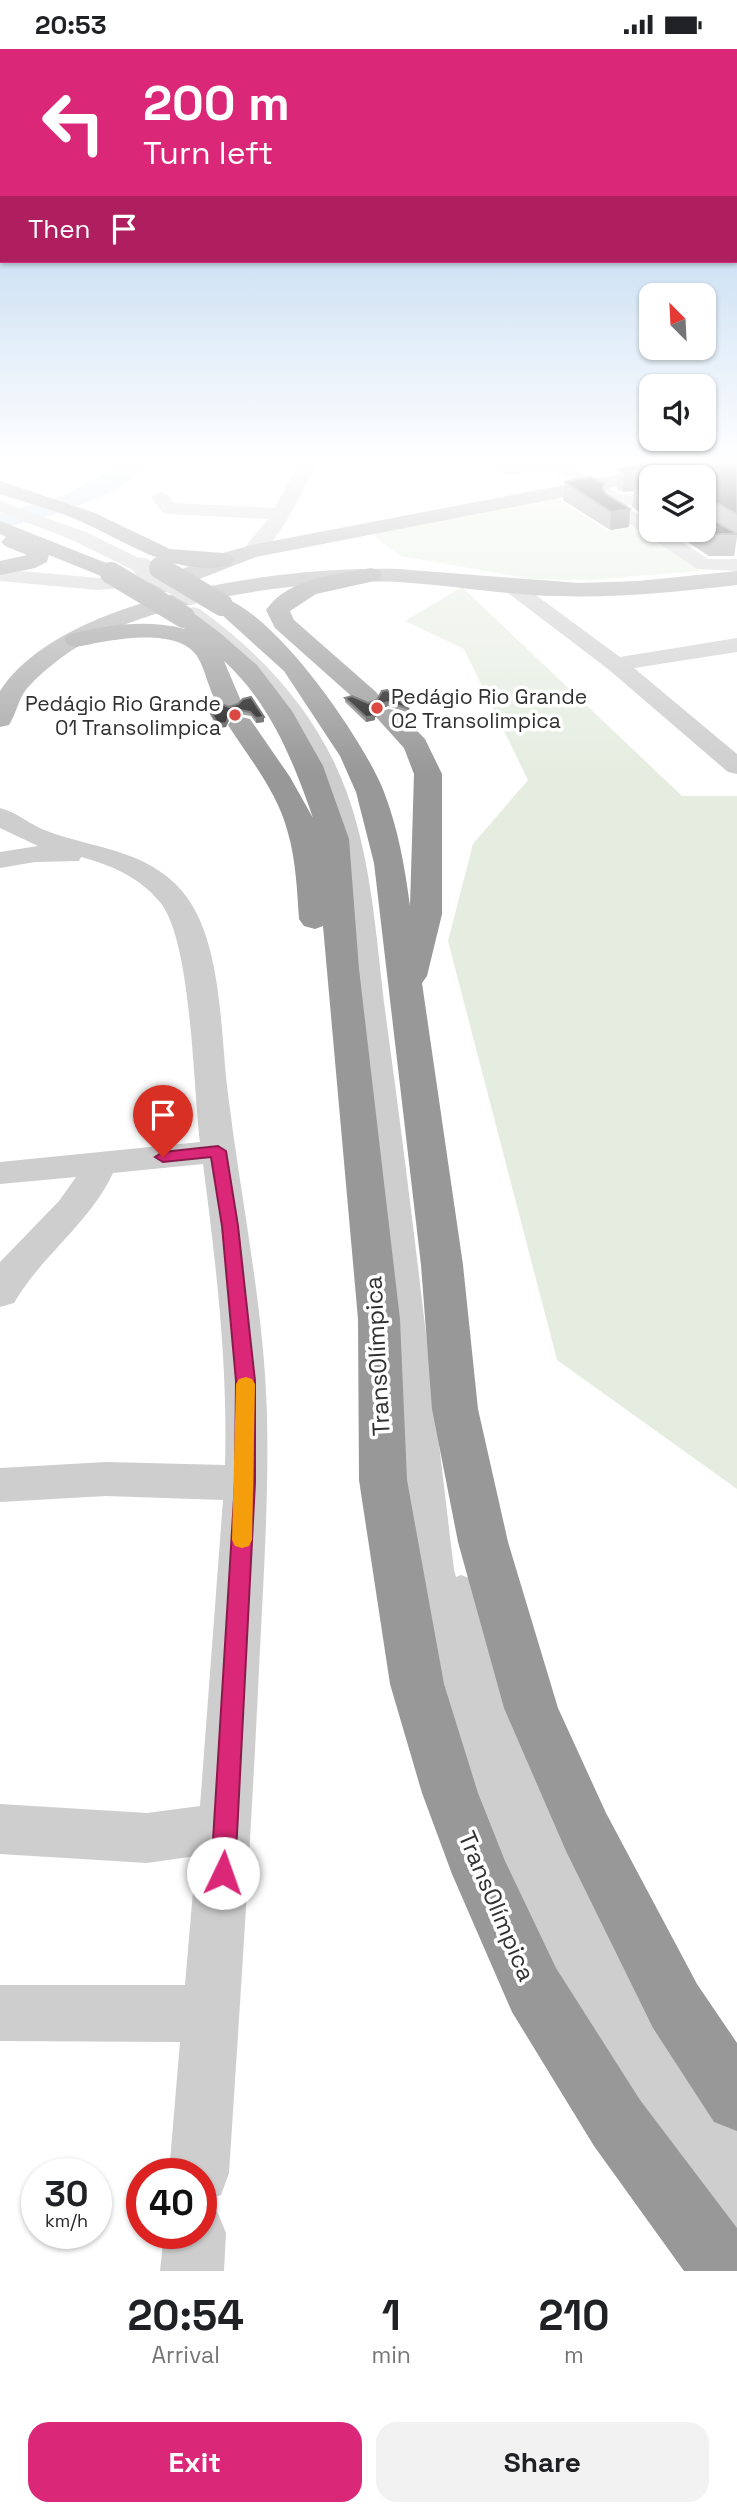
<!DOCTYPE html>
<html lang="en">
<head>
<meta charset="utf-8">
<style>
	:root { --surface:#fff; --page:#f2f2f2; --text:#202124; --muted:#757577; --accent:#db2777 }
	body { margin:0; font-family:"Space Grotesk",sans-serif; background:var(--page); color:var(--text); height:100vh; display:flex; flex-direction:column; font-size:26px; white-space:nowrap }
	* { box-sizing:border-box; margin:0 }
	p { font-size:23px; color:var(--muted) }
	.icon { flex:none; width:38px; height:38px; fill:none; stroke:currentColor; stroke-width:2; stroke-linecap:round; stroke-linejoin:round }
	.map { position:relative; height:2222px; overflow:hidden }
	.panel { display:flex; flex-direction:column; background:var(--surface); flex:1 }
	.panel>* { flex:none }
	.guide { position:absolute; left:0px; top:0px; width:738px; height:214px; box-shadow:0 2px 5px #0004; background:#db2777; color:#fff; overflow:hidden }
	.needle { width:46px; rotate:336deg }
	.tools { position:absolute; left:639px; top:234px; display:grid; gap:14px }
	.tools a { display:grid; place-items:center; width:77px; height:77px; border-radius:14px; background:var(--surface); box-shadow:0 2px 5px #0004; font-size:35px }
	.speed { position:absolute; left:21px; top:2109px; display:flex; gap:14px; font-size:35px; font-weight:700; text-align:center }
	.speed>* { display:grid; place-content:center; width:91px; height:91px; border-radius:50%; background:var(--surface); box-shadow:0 2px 5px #0004; line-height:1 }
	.speed small { font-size:18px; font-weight:400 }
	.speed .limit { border:10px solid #d22; background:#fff; color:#111 }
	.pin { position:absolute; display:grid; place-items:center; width:60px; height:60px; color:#fff; margin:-72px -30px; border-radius:50% 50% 50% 0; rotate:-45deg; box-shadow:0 0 7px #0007 }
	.pin .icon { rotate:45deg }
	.me { position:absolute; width:77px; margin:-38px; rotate:3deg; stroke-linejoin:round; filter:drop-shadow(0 0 5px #0008) }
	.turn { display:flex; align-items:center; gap:24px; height:147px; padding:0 28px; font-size:32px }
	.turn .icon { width:91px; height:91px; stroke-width:2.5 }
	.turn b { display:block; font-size:49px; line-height:60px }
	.then { display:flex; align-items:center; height:66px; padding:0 28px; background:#0003; gap:14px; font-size:26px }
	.eta { display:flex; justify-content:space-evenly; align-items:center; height:119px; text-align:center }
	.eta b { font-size:42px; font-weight:700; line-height:49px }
	.action { display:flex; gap:14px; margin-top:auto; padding:14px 28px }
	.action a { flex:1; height:80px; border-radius:21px; background:var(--accent); color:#fff; font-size:28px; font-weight:700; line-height:80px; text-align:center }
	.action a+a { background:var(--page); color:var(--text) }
	.status { display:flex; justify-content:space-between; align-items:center; height:49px; padding:0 35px; background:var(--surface); direction:ltr }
	.status svg { height:19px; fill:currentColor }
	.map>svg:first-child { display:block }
	.green { fill:#e5ede0 }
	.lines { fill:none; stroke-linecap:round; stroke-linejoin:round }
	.river { fill:#cedceb; fill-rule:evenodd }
	.minor { fill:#cecece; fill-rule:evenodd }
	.major { fill:#a9a9a9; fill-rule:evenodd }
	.highway { fill:#989898; fill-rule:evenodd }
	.minor-bridge { stroke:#cecece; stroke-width:19 }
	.highway-bridge { stroke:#989898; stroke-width:22 }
	.wall { fill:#8c8c8c }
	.shaded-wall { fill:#5d5d5d }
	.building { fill:#181818; stroke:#5d5d5d; stroke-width:2 }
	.route { fill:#db2777; stroke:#8e194d; stroke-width:2 }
	.slow { fill:#f59e0b }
	.poi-dot { fill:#da4841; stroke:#fff; stroke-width:2.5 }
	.labels { text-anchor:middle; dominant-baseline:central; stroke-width:7; stroke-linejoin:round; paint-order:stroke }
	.far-poi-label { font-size:21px; fill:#313131; stroke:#fff; text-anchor:start }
	.street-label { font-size:24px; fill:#313131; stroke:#fff }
</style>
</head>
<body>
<div class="status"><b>20:53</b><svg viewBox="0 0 49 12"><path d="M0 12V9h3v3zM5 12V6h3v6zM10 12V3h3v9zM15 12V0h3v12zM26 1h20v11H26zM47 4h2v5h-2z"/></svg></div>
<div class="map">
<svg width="737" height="2222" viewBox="0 0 737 2222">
	<rect width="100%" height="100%" fill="#fff"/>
	<g class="green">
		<path d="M556,449L608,482L634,478L700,522L588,531L531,530L400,507L367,482Z"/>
		<path d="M462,538L682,747H737V1440L557,1311L448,892L473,795L528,731L464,600L405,572Z"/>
	</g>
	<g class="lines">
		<path class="river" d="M124,413H149C123,448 41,471 0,479V465L64,446Z"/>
		<g class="minor">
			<path d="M300,413H317C305,436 277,502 252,508L242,502L268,470L168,465L162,463L151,448L160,443L166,444L174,454L274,459Z"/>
			<path d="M481,413L511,416L570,413L567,417L622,446L651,443V453L625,457L651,473V481H664L708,510H737V522L697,520L606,460L603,456L606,452L548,420L509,426Z"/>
			<path d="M0,452L86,483L149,514L152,518L149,522H135L72,491L0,463Z"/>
			<path d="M0,520L98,529L154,524L161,526L164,530L161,534L154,536L98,541L0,532Z"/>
			<path d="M511,531L518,533L620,608L737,589V603L634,619L737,705V725L728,723L608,620L504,541L501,537L504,533Z"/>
			<path d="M193,558L200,560C257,602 303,649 334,713C373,794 375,888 387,976C412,1157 432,1339 454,1521L456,1528L461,1526L477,1532L484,1546L518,1657L554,1754L579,1808L658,1951L737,2063V2202L715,2193L638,2084L563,1954L492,1793L444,1668L408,1521L366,1072L334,781L310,714L280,661L240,614L186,568L182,564L186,560Z"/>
			<path d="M0,759C17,763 30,776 47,782C94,800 146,800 182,842C223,890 220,984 228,1045C241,1152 264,1258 267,1366C269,1451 263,1536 259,1621C251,1789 240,1956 229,2124L221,2146L201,2153V2124H169L180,1993L0,1992V1936H185L196,1807L147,1814L0,1805V1755L147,1764L200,1757L223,1451L106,1447L0,1453V1419L106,1413L225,1416C228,1315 216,1215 203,1115L113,1124C89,1175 42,1206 14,1254L0,1258V1213L59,1152L76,1128L0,1135V1113L200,1093C193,1039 192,889 159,852C139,828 111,816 81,808L79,812L35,813L0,819V803L38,797L0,779Z"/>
			<path d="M201,2155L217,2162L226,2184L224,2222H160L164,2184H201Z"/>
		</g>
		<g class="major">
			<path d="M684,413H724L715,419L651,429V431L256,508L153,548L145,546L142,541L145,536L215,506L252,496Z"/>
			<path d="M398,520L579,534L638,532L737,522V536C677,543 617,549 557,547C504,546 451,536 398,533C304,529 125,553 52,616C43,623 32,633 25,642C18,652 16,665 9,676L0,678V642C64,544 289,517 398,520Z"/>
		</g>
		<g class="highway">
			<path d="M0,432L95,464L170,500L223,504L231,506L234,511L231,516C176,529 129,494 82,473C56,461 27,454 0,445Z"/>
			<path d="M0,472L119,519L122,524L119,529L111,531L49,506L47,513L35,519L0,526V512L27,506L5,497L1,493L6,488L0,485Z"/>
			<path d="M371,519L379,521L382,526L379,531L316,545L290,562L294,571L376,643L380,648L376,653L367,656L358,653L275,579L266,561C289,528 335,526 371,519Z"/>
			<path d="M222,549C275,562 365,693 384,743C398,779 405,819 410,857L414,725L404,699L376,668L380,662L389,660L398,662L425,690L442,725V865L427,927L422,934L463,1216L478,1360L508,1493L558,1659L606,1764L697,1935L737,1994V2082L714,2073L653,1979L566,1802L504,1659L458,1493L432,1360L421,1216L374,814L356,743L340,707L284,622L211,556L214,551Z"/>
			<path d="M184,561L192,563L219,583L257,616L292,662L323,717L349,790L359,920L400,1270L407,1431L444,1635L478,1744L505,1812L556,1919L640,2051L737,2179V2222H684L594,2097L512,1963L452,1825L422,1744L390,1635L359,1431L358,1270L323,877L315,880L304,877L299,870C297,842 296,812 288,784C278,744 250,710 228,676L232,670L241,668L250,670L290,728L313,769C293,711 270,654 224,612L241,652L237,657L228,660L219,657C208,642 207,623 197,607C176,576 106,592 76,598L68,596L64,591L68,586C105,576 146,570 185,580L172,568L176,563Z"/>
		</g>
		<path class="minor-bridge" d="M142,518L191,546"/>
		<g class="highway-bridge">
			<path d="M160,519L222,556"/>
			<path d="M111,524L184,568"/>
		</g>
	</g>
	<g class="wall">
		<path d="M737,413V488L734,507H709L669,481H704V429H651V470L632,458L634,442L623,443L617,440L619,420Z"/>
		<path d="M565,433L604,435L603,440L606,445L630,460L629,478L610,481L563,451Z"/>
		<path d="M382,642L409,660V664L388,657L378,661L375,666V671L366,673L345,653V649L368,654L377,651Z"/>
		<path d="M243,650L264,673L256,674L251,667L240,665L230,669L226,678L218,679L206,659V655L229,658L238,655Z"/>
	</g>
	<g class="shaded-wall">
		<path d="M655,420L654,429H651V441L635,438L634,442L623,443L625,423Z"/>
		<path d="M630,460L629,478L610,481L611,463Z"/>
		<path d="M388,653V657L378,661L374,667H375V671L366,673V668L373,664L378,656Z"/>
		<path d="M240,661V665L230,669L226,678L218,679V675L230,664Z"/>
		<path d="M264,668V673L256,674V669Z"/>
	</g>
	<g class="building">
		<path d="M649,413H737V465L706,448L704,457V429H655V420L625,423L619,420Z"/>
		<path d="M591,428L604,435L602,439L606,445L630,460L611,463L565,433Z"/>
		<path d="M651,435V447L635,438Z"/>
		<path d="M704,466L737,485H712L704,480Z"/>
		<path d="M387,641L409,660L388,653L378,656L373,664L375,667L366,668L345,649L352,647L368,654L377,651L382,642Z"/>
		<path d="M251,648L264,668L256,669L250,663L240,661L230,664L226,674L218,675L206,655L216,653L229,658L238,655L243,650Z"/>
	</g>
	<linearGradient id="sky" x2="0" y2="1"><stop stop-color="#9dc4e9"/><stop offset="0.57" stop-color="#fff"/><stop offset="1" stop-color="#fff" stop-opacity="0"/></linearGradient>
	<rect width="737" height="724" fill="url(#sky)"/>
	<path class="route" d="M218,1097L226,1102L238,1177L255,1332V1433L235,1824L232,1832L223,1836L215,1832L211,1824L235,1433L236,1332L222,1177L211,1108L163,1113L155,1108L163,1103Z"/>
	<path class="slow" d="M246,1328L252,1330L255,1335L252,1491L249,1497L242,1499L235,1497L232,1491L236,1335L239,1330Z"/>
	<g class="poi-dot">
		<circle cx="377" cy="659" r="7"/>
		<circle cx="235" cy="666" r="7"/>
	</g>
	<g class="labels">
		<g class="far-poi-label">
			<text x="391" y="647">Pedágio Rio Grande<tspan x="391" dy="24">02 Transolimpica</tspan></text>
			<text x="221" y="654" text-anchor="end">Pedágio Rio Grande<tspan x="221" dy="24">01 Transolimpica</tspan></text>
		</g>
		<g class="street-label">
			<text transform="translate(377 1307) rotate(-93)">TransOlímpica</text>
			<text transform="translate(497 1857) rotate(67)">TransOlímpica</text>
		</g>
	</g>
</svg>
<div class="tools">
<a><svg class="needle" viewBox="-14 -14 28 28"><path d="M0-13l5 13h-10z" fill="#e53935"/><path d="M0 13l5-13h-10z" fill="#757577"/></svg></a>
<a><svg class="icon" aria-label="sound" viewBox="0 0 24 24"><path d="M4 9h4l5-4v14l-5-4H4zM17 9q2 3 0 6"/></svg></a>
<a><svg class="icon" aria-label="layers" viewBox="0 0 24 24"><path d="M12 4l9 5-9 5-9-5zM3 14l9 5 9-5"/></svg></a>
</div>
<div class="speed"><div>30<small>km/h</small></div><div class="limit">40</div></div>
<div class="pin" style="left:163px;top:1108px;background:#d93025"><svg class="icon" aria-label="arrive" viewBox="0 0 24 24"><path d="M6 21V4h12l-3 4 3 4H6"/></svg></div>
<svg class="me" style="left:223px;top:1824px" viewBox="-20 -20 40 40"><circle r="19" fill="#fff"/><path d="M0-13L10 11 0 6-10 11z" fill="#db2777"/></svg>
<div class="guide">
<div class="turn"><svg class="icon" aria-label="left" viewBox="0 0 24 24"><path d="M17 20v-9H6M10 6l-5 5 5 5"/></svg><div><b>200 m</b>Turn left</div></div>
<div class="then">Then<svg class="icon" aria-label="arrive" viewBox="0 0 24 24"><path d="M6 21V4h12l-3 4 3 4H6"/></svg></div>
</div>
</div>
<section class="panel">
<div class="eta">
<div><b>20:54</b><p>Arrival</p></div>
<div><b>1</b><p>min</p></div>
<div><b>210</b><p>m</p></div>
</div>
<div class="action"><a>Exit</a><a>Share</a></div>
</section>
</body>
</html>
